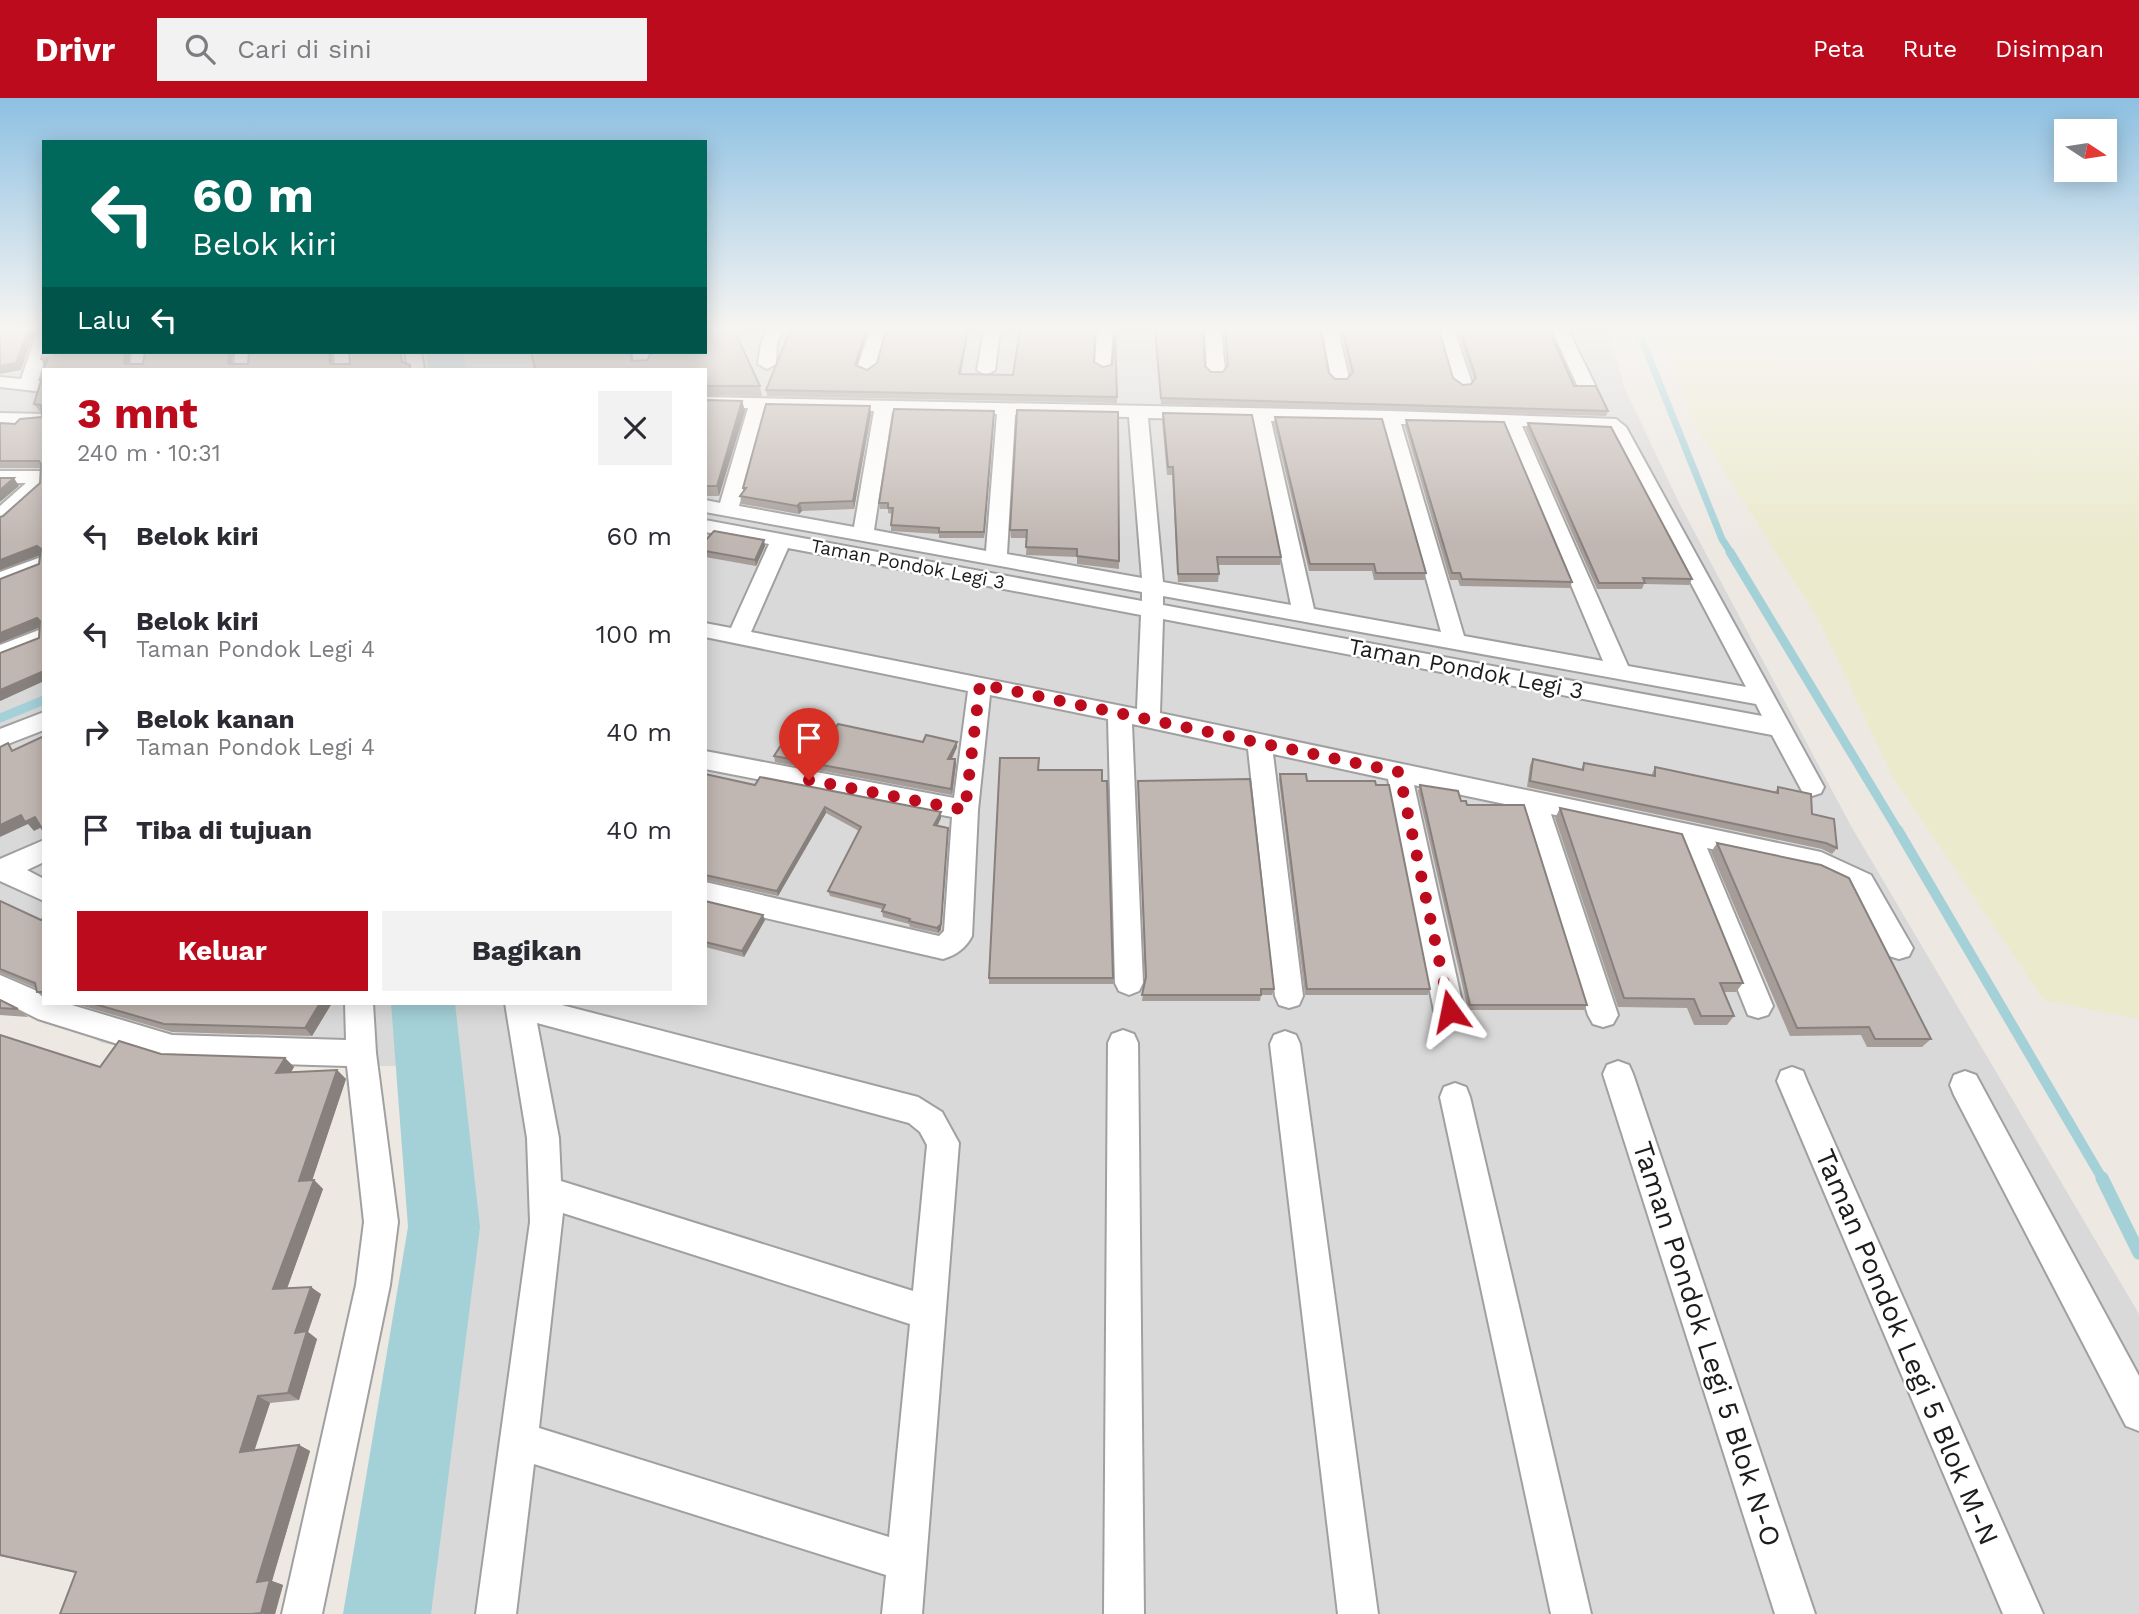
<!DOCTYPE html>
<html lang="id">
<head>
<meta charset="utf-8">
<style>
	:root { --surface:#fff; --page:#f2f2f3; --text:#2b2b33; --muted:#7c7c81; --accent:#bc0b1c }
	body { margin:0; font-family:"Work Sans",sans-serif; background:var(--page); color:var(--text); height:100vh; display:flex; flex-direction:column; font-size:26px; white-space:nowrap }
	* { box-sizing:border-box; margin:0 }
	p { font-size:23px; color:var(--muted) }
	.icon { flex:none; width:38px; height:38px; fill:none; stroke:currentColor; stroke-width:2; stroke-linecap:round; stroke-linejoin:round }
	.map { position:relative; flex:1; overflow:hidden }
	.drawer { position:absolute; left:42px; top:270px; width:665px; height:637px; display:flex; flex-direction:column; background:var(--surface); border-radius:0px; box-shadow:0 4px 18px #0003 }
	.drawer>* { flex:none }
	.hud { position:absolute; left:42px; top:42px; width:665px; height:214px; border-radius:0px; box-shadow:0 4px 18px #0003; background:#00695c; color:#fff; overflow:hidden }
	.needle { width:46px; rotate:102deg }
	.tools { position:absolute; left:2054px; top:21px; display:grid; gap:14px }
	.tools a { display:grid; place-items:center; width:63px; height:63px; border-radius:0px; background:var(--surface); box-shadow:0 4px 18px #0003; font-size:35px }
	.pin { position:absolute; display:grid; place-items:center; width:60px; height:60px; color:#fff; margin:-72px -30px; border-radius:50% 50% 50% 0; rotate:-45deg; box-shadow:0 0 7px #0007 }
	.pin .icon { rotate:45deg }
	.me { position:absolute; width:77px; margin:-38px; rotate:348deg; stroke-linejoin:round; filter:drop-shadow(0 0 5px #0008) }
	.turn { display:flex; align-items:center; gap:24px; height:147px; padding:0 35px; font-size:32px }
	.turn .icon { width:91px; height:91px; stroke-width:2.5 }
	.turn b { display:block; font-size:49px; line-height:60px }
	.then { display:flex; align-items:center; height:66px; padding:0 35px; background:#0003; gap:14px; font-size:26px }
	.round { display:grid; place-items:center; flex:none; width:74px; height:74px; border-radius:0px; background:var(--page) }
	.summary { display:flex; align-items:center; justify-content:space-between; height:119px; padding:0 35px }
	h1 { font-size:42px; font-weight:700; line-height:52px; color:var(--accent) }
	.cta { display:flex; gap:14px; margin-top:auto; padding:14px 35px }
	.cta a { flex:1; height:80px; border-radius:0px; background:var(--accent); color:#fff; font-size:28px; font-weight:700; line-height:80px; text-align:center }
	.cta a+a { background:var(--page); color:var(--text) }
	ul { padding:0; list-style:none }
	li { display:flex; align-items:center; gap:21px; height:98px; padding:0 35px }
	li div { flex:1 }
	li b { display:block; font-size:26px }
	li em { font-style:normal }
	header { display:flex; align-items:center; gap:42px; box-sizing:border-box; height:98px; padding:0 35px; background:var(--accent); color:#fff }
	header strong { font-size:33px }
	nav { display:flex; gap:38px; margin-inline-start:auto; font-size:24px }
	.search { width:490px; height:63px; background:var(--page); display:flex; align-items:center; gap:18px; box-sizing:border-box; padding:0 24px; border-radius:0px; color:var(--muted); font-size:26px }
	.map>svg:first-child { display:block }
	.residential { fill:#dad9d9 }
	.farmland { fill:#ebeacd }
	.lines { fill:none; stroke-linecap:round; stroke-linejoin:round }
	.stream-far3 { stroke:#a4d1d8; stroke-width:7 }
	.stream-far2 { stroke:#a4d1d8; stroke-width:9 }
	.stream-far1 { stroke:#a4d1d8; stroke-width:10 }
	.stream { stroke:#a4d1d8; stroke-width:13 }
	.river { fill:#a4d1d8; fill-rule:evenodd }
	.street-casing { stroke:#a0a0a0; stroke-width:4 }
	.street { fill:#fff; fill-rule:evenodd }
	.wall { fill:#a69d99 }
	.shaded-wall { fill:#87807d }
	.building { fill:#c1b7b2; stroke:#87807d; stroke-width:2 }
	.route { stroke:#bc0b1c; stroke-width:12; stroke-dasharray:0 21.6 }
	.labels { text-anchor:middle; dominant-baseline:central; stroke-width:5; stroke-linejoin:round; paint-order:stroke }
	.far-street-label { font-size:19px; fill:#1c1c1c; stroke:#fff }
	.street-label { font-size:23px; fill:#1c1c1c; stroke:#fff }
	.near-street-label { font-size:28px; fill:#1c1c1c; stroke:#fff }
</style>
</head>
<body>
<header>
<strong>Drivr</strong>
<div class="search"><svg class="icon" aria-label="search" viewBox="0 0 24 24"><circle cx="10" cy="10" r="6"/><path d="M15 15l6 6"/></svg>Cari di sini</div>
<nav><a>Peta</a><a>Rute</a><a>Disimpan</a></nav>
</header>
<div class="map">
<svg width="2139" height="1516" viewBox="0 0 2139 1516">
	<rect width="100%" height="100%" fill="#ede8e2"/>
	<path class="residential" d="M0,232H44V254H360L359,271H44V905H705V271H459L458,254H705V232H1608L1624,289L1680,407L1851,728L2139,1216V1516H426L456,1170L447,968H229L102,945L0,890Z"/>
	<path class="farmland" d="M1659,232H2139V921L2044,902L1892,678L1820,524L1693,324Z"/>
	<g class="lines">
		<path class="stream-far3" d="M1638,232L1722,441L1731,455"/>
		<g class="stream-far2">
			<path d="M1730,454L1899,734"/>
			<path d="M0,620L44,602"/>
		</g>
		<path class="stream-far1" d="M1898,732L2103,1082"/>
		<path class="stream" d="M2102,1080L2139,1155"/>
		<g class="river">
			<path d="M426,254H463L466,271H428Z"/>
			<path d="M391,905H455L480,1129L431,1516H343L408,1129Z"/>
		</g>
		<g class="street-casing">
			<g id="street">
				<path d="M38,232H44V254H47L38,283L44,284V294L0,289V279L21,281Z"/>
				<path d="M767,232H783L777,245L776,266L767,271L758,266L761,245Z"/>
				<path d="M870,232H886L875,270L866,275L857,270Z"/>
				<path d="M984,232H1000L995,272L986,277L977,272Z"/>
				<path d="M1097,232H1113L1110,271L1104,272L1095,267Z"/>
				<path d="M1205,232H1221L1225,273L1222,277H1210L1207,273Z"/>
				<path d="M1322,232H1338L1349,280L1346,284H1334L1331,280Z"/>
				<path d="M1438,232H1454L1472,285L1469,289L1463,290L1454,285Z"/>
				<path d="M1552,232H1568L1595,287L1592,291H1580L1577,287Z"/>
				<path d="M132,254H148L146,271H130Z"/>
				<path d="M235,254H251L250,271H234Z"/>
				<path d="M334,254H350L351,271H335Z"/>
				<path d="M405,254H421L424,271H408Z"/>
				<path d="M632,254H648L651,266L648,270H636Z"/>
				<path d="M705,299L1390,313L1616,321L1626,329L1824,689L1821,695L1812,698L1803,695L1772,637L1163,521L1160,615L1821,754L1871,777L1913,850L1909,858L1899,861L1889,858L1853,791L1815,773L1707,750L1773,908L1768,917L1758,920L1748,917L1678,743L1551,716L1618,917L1613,926L1603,929L1593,926L1588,917L1524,710L1414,687L1464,913L1459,922L1449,925L1439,922L1434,913L1388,681L1273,656L1303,898L1299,907L1289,910L1279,907L1275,898L1248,651L1132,626L1143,885L1139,893L1129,897L1119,893L1115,885L1108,621L990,597L978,712L972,838C966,850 956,857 943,861L705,806V784L939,838L944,833L952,719L705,671V653L954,700L968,593L705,539V525L731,530L769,446L705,434V422L1142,503V494L705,414V402L720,405L748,310L705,309ZM766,311L874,313L854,429L739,408ZM892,314L997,316L986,453L874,432ZM1015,317L1129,319L1142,480L1007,456ZM1148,320L1253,322L1291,507L1163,484ZM1271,323L1383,325L1441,534L1314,511ZM1401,326L1504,328L1603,563L1464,538ZM1522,328L1610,332L1746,589L1628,568ZM788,450L1141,517L1137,611L751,534ZM1163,498L1756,606L1762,618L1163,507Z"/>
				<path d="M0,315L44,316V326L0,325Z"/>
				<path d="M0,373H44V390L7,423L0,425V408L26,385H0Z"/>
				<path d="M44,458V471L0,488V474Z"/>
				<path d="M44,530V545L0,562V547Z"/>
				<path d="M44,614V632L0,649V631Z"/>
				<path d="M44,742V764L27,772L44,781V803L0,783V761Z"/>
				<path d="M0,877L44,896V905H65L172,937L346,942L345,905H373L376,955L398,1124L390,1187L322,1516H282L356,1187L364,1124L347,968L172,963L38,921L0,902Z"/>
				<path d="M505,905H554L918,999L942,1014L959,1045L922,1516H882L886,1477L534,1366L516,1516H476L530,1124L527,1040ZM537,925L909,1025L920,1034L927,1047L913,1193L561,1083L559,1040ZM563,1115L910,1226L889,1439L539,1330Z"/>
				<path d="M1123,932L1134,936L1138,945L1144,1516H1104L1108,945L1112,936Z"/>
				<path d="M1285,933L1296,937L1300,946L1378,1516H1338L1270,946L1274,937Z"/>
				<path d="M1618,963L1629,967L1633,976L1815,1516H1775L1603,976L1607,967Z"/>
				<path d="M1792,969L1803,973L1807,983L2043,1516H2003L1777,983L1781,973Z"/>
				<path d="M1965,973L1976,977L2139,1278V1333L2126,1328L1954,997L1950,987L1954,977Z"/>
				<path d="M1455,985L1466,989L1470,999L1591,1516H1551L1440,999L1444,989Z"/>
			</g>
		</g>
		<use href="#street" class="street"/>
	</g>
	<g class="wall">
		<path d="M705,232H734L760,288L762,298L705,297V271H535L531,254H630L632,262H647L651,256L650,254H705Z"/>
		<path d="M868,232L857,268L867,272L877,265L886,232H969L961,276L1013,277L1094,264L1103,269L1112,267L1115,237L1117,305L767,298L766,292L795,235Z"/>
		<path d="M1154,232H1203L1205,268L1211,274H1223L1227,269L1224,232H1321L1329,275L1335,281H1347L1351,276L1341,232H1439L1453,280L1463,287L1471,286L1474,282L1457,232H1549L1574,288L1608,313L1606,318L1161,306Z"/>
		<path d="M44,273V583L0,603L39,540L40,529L0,545V481L39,466L40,457L0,472V419L3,418L40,385L41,370H0V325L15,326L42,319L41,314L39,313L34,306Z"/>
		<path d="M705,302L742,303L745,313L719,398H705Z"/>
		<path d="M1118,314L1119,471L1077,466V459L1026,457L1027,440H1011L1010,432Z"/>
		<path d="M1163,315L1281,459L1280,467H1218L1219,476L1218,484H1178L1172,377H1167L1162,323Z"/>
		<path d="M871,316L854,411L802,413L799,416L742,406L740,398L743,394V390Z"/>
		<path d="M994,319L984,440H939V436L891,433V427L892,416L888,415V411H880L879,405Z"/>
		<path d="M1275,319L1426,475L1424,482H1374L1372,473H1309L1274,326Z"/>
		<path d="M1406,322L1572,484L1570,490L1460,488L1458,482H1450L1405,329Z"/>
		<path d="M1528,325L1692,481L1689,487L1644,486L1642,491H1597L1526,331Z"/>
		<path d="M705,443L765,448L756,468L705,459Z"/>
		<path d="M830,639L923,644L957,649L952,661H955L956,666L952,697L775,664L774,658Z"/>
		<path d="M1533,661L1581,672L1584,665L1651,678L1655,669L1775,694L1778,689L1812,716L1837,750L1832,756L1822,751L1527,689L1530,667Z"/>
		<path d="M1039,672L1113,880V886H989V880Z"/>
		<path d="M705,676L755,687L941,720L937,728L948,730V735L941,832L938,835L910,829L909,826L883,819L882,813V811L830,798L828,793L859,733L826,715L778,798L705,782Z"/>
		<path d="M1280,676L1307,683L1430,891L1428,897H1305L1279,682Z"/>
		<path d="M1138,683L1274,891L1272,897H1261L1260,903H1142L1145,882Z"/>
		<path d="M1420,687L1467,707L1587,907L1584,912H1468L1418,693Z"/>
		<path d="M1560,710L1743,885L1736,894H1724L1734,918L1727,927H1694L1687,910L1618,909L1555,720Z"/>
		<path d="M1717,745L1931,941L1922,949H1867L1861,937L1790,938L1711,754Z"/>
		<path d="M0,803L41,822L44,820V900L37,894L36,890L0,875Z"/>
		<path d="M705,803L765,822L744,859L705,849Z"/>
		<path d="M0,902L18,911L28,919L0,917Z"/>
		<path d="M73,905H332L312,938L172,934Z"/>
		<path d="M0,937L100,969L161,956L285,960L294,969L291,974L337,972L346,981L312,1082H314L323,1091L287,1190L321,1196L308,1234L317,1241L299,1302L270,1305L254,1352L299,1347L310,1353L272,1483L283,1487L275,1516H60L76,1475L0,1458Z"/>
	</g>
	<g class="shaded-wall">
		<path d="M28,232H35L21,272L0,276V268Z"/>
		<path d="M866,232H868L856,272L855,267Z"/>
		<path d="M968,232H969L959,281V276Z"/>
		<path d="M125,254H130L128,271L124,266Z"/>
		<path d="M229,254H233L232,271L228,266Z"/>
		<path d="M329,254H332L333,271L330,266Z"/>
		<path d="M48,260L45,268L41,261Z"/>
		<path d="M742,303L745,313L719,398L717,388Z"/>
		<path d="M870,308L871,316L854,411L853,403Z"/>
		<path d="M994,313V319L984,440V434Z"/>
		<path d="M14,380L19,388L0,404V392Z"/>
		<path d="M800,405L802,413L799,416L797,408Z"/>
		<path d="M764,442L765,448L756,468L755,462Z"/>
		<path d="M37,448L43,456L0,472V462Z"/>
		<path d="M37,520L43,528L0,545V535Z"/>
		<path d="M44,573V583L0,603V592Z"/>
		<path d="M957,644V649L949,666L948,661Z"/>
		<path d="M955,661L956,666L952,697L951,691Z"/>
		<path d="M825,709L826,715L778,798L777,793Z"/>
		<path d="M941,714V720L935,733L934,727Z"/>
		<path d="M21,717L35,719L44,728L34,733L28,726L0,739V727Z"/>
		<path d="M948,730V735L941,832L938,835L937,830Z"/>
		<path d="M763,817L765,822L744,859L742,853Z"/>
		<path d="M320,905H332L312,938L305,930Z"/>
		<path d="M285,960L294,969L285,984L276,975Z"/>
		<path d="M337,972L346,981L309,1092L299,1083Z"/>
		<path d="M314,1082L323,1091L284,1199L273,1191Z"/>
		<path d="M311,1189L321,1196L308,1234L317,1241L299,1302L288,1295L295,1235Z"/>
		<path d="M258,1298L270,1305L252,1360L240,1354Z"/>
		<path d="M299,1347L310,1353L272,1483L283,1487L275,1516H265L261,1515L257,1484Z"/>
	</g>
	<g class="building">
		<path d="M0,232H28L16,265L0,268Z"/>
		<path d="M705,232H734L760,288H705V271H535L531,254H630L632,263L647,262L651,256L650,254H705Z"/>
		<path d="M796,232H866L855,267L867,272L877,265L886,232H968L959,276L1013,277L1020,232H1095L1094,264L1103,269L1112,267L1115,237L1117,299L766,292L789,235H795Z"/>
		<path d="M1155,232H1203L1205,268L1211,274H1223L1228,267L1225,232H1321L1329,275L1335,281H1347L1353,274L1343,232H1439L1453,280L1463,287L1471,286L1476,279L1460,232H1549L1574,288H1596L1608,313L1161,300Z"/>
		<path d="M44,251V254H125L124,266H143L145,254H229L228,266H248L249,254H329L330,266H350L349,254H400L402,264L410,267V271H44L48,260L41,261Z"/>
		<path d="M44,273V573L0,592V555L39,540L40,523L37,520L0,535V481L39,466L41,451L37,448L0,462V419L3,418L40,385L41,366L39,363H0V325L15,326L20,321L42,319L41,307L34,306Z"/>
		<path d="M705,302L742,303L717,388H705Z"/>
		<path d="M766,306L870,308L853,403L800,405L797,408L740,398L746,390H743Z"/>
		<path d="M894,311L994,313L984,434H939V430L891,427L893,410H888V405H879Z"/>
		<path d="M1017,312L1118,314L1119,463L1077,458V451L1026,449L1027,432H1010Z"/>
		<path d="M1163,315L1252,317L1281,459H1217L1219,476H1178L1173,369H1168Z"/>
		<path d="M1275,319L1382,321L1426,475H1376L1374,466H1310Z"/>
		<path d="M1406,322L1504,324L1572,484L1462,481L1460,475H1452Z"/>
		<path d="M1528,325L1611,329L1692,481L1643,480L1645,485H1599Z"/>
		<path d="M0,380H14L0,392Z"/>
		<path d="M714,433L764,442L755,462L705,453V443Z"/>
		<path d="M838,626L923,644L926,637L957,644L948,661H955L951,691L774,658L792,630L830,639Z"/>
		<path d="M44,638V734L35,719L25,724L21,717L0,727V649L8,645L12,653Z"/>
		<path d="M1000,660H1039L1038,672H1102V683H1107L1113,880H989Z"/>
		<path d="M1533,661L1583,672L1584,665L1655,678V669L1778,695V689L1811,696L1812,716L1834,721L1837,750L1826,745L1530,683Z"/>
		<path d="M705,676L755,687L760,679L941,714L934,727L948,730L941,826L937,830L909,823L910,821L882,813L885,807L828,793L861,729L825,709L777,793L705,777Z"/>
		<path d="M1280,676H1306L1307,683H1375L1376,687H1389L1430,891H1307Z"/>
		<path d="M1250,681L1274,891H1261V897H1142L1146,879L1138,683Z"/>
		<path d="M1420,687L1458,693L1461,703H1466L1467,707H1524L1587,907H1470Z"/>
		<path d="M1560,710L1682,736L1743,885H1720L1734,918H1701L1694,901L1624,900Z"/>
		<path d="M1717,745L1821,767L1849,780L1931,941H1875L1869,929L1797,930Z"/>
		<path d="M0,803L41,822L44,820V894H37L35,885L0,871Z"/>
		<path d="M705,803L763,817L742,853L705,844Z"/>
		<path d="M0,902L18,911L0,910Z"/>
		<path d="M91,905H320L305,930L164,926Z"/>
		<path d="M0,937L100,969L119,943L161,956L285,960L276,975L337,972L299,1083L314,1082L273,1191L311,1189L295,1235L307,1233L288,1295L258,1298L240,1354L299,1347L257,1484L270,1482L261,1515L252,1516H60L76,1474L0,1457Z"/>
	</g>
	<linearGradient id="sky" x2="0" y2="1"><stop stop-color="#8dc0e2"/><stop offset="0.52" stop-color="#f7f5f2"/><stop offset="1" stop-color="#f7f5f2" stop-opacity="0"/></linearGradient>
	<rect width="2139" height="444" fill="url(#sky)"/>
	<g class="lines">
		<path class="route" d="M809,682L965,712L980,586L1399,674L1450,913"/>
	</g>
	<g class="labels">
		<g class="far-street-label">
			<text transform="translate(908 466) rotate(11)">Taman Pondok Legi 3</text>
		</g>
		<g class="street-label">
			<text transform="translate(1466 571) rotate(11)">Taman Pondok Legi 3</text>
		</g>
		<g class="near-street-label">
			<text transform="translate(1707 1246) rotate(72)">Taman Pondok Legi 5 Blok N-O</text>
			<text transform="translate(1907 1249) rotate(67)">Taman Pondok Legi 5 Blok M-N</text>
		</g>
	</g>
</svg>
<div class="tools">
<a><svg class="needle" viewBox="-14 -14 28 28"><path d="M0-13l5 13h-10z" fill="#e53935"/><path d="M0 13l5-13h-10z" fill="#7c7c81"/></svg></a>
</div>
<div class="pin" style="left:809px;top:682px;background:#d93025"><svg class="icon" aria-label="arrive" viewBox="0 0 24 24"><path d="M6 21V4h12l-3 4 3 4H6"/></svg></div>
<svg class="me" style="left:1450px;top:913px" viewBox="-20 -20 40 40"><path d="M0-17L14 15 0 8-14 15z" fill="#bc0b1c" stroke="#fff" stroke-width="4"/></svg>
<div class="hud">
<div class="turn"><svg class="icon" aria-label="left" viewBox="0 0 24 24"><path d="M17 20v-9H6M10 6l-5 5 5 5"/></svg><div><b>60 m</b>Belok kiri</div></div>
<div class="then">Lalu<svg class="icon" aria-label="left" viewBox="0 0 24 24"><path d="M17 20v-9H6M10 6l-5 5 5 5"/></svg></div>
</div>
<section class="drawer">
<div class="summary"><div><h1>3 mnt</h1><p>240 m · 10:31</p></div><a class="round"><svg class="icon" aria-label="close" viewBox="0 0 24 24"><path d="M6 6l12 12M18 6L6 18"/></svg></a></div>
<ul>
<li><svg class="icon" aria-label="left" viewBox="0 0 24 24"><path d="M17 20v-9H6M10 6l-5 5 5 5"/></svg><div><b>Belok kiri</b></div><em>60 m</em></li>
<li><svg class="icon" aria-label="left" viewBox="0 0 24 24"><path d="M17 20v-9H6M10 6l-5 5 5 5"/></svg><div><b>Belok kiri</b><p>Taman Pondok Legi 4</p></div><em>100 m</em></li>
<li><svg class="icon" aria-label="right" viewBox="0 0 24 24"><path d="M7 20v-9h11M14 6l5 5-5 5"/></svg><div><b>Belok kanan</b><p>Taman Pondok Legi 4</p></div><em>40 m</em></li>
<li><svg class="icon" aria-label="arrive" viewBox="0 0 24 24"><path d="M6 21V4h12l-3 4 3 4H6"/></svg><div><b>Tiba di tujuan</b></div><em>40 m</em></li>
</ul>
<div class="cta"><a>Keluar</a><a>Bagikan</a></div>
</section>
</div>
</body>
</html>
